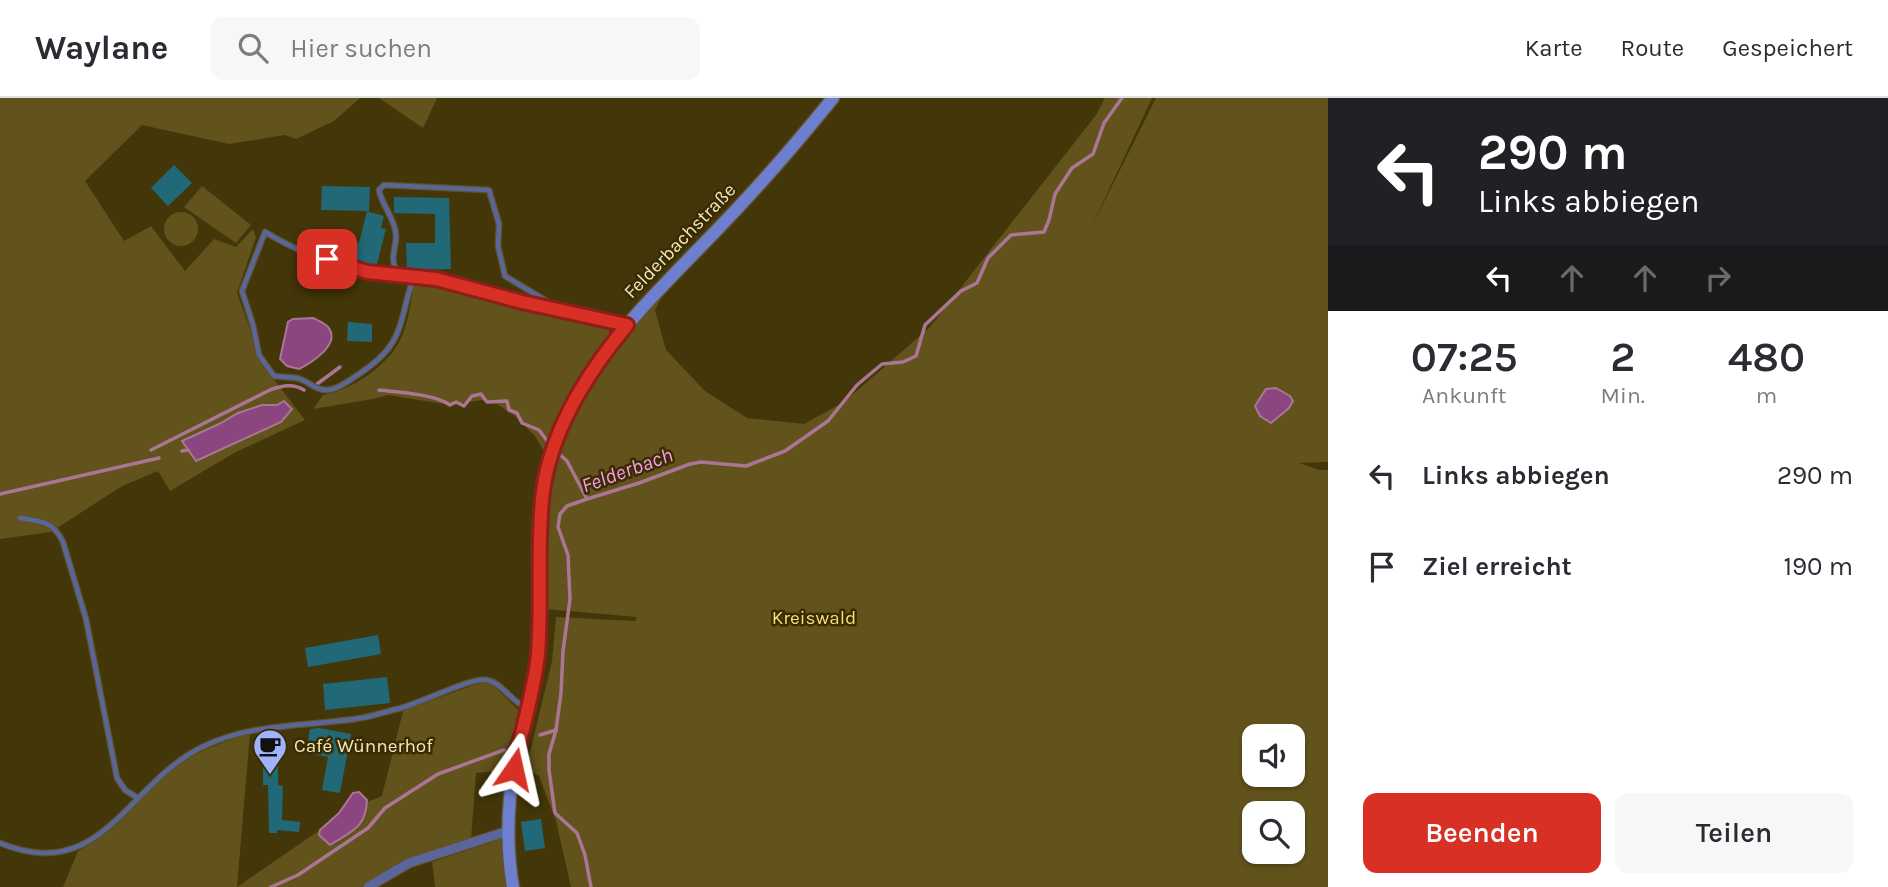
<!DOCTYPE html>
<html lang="de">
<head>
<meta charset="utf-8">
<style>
	:root { --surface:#fff; --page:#f7f7f7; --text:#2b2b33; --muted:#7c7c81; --line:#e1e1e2; --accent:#d93025 }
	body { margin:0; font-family:Karla,sans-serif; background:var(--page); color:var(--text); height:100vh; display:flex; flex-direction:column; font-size:26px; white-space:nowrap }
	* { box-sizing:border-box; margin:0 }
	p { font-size:23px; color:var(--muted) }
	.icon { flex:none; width:38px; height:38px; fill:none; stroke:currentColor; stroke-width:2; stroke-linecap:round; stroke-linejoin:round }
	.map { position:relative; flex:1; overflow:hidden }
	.side { display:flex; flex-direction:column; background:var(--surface); width:560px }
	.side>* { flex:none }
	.top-card { background:#202124; color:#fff; overflow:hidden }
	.controls { position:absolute; left:1242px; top:626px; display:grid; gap:14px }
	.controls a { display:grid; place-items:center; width:63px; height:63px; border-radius:14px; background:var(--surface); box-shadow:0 2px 5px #0004; font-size:35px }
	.pin { position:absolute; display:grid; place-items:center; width:60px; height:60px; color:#fff; margin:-30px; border-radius:14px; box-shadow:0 4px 10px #0006 }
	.me { position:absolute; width:77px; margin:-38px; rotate:11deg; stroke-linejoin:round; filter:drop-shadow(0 0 5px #0008) }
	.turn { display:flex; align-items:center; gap:24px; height:147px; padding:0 35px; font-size:32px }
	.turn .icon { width:91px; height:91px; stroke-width:2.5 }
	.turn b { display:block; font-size:49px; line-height:60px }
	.lanes { display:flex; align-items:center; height:66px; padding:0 35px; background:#0003; justify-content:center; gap:35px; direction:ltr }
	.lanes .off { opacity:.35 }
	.eta { display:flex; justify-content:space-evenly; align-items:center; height:119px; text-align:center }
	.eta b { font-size:42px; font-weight:600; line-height:49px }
	.button { display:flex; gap:14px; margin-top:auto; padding:14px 35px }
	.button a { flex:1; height:80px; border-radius:14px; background:var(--accent); color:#fff; font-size:28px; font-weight:600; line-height:80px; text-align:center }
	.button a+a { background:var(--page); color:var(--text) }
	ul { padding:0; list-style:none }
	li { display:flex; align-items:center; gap:21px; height:91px; padding:0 35px }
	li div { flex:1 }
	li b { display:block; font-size:26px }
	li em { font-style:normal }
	header { display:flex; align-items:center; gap:42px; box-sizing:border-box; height:98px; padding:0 35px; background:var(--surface); border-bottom:2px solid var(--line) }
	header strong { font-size:33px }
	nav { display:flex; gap:38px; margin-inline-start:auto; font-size:24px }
	.search { width:490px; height:63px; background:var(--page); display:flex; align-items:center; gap:18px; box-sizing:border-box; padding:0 24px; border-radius:14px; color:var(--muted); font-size:26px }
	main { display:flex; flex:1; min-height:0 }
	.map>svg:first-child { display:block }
	.green { fill:#62531c; fill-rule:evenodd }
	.water { fill:#8b4680; stroke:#aa7693; stroke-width:2 }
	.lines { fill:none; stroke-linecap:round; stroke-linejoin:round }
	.stream { stroke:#aa7693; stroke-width:3.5 }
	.building { fill:#216977 }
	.lane-casing { stroke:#5f5226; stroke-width:7 }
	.street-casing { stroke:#5f5226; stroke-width:11 }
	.secondary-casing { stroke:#5f5226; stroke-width:15 }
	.lane { stroke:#5a6699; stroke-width:4.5 }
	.street { stroke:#5a6699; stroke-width:9 }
	.secondary { stroke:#6e7fcf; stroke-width:12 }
	.route-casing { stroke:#8d1f18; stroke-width:18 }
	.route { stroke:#d93025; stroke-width:12 }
	.labels { text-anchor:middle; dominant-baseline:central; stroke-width:5; stroke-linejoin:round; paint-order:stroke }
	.street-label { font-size:19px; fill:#f2e7c0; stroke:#382c00 }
	.park-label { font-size:19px; fill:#fade7e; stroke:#382c00 }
	.poi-label { font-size:19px; fill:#f2e7c0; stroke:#382c00; text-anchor:start }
	.water-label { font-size:21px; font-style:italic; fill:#fb9beb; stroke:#382c00 }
</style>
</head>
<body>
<header>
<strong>Waylane</strong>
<div class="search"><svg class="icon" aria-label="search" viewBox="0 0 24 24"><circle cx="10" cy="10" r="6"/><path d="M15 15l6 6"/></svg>Hier suchen</div>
<nav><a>Karte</a><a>Route</a><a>Gespeichert</a></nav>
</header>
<main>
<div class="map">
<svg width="1328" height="789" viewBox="0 0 1328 789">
	<rect width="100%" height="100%" fill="#433609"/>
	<g class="green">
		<path d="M0,0H360L334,23L296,41L285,37L229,46L142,27L85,83L124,143L151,128L185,173L214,141L236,149L253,131L256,139L237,195L250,230L256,258L305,322L236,354L170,393L158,373L122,388L51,434L0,441Z"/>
		<path d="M379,0H437L423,30Z"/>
		<path d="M1105,0H1152L1090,132L1156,0H1328V364L1299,365L1319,372H1328V789H571L556,723L539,678L526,671L552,563L556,519L635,523L637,519L546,511V403L554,383L560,357L578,309L601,268L665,192L655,212L666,252L705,293L747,320L804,326L844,304L930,229L1096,17ZM1255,639H1293V677H1255ZM1255,716H1293V754H1255Z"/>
		<path d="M202,88L251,127L236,145L184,109Z"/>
		<circle cx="181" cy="131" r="17"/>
		<path d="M417,183L453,189L607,228L610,235L560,315L546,357L535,338L515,318L497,306L481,302L450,307L388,297L373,301L313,311L323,297C350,293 385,269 398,246C408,229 410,207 414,188Z"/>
		<path d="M482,584L494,588L520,614L500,673L476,675L471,741L407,763L361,789H237L352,710L382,698L403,613Z"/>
		<path d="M250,635L237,789H63L78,753C120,732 144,693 180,666C201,650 226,644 250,635Z"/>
		<path d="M501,741L508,789H435L432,764Z"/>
	</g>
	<g class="water">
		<path d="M313,220C317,222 325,225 328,229C342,246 311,265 299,271L287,268L280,261L288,224L293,221Z"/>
		<path d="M1276,290L1290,298L1293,303L1289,310L1271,325L1260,318L1255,308L1266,291Z"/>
		<path d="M284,303L292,311L281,324L196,363L182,343L219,326L238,315L262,307H277Z"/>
		<path d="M359,694L367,702C366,730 352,733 330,747L319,737L320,732L339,715L353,695Z"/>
	</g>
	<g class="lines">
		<g class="stream">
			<path d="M317,286L340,269"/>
			<path d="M379,292C397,294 435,296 450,307L456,304L464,308L472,298L481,296L487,304L507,303L509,312L517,315L522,325L539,332L551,348"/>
			<path d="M151,352L272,291C282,288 293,285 304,292"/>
			<path d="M182,353L188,352"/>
			<path d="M557,354L567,363L587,401"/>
			<path d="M0,396L159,360"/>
			<path d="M540,637L556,632"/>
			<path d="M271,789L298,777L368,730L385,710L438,676L504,652"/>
			<path d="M591,789L585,757L577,735L555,715L549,672V656L556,632L561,595L563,553L570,501L568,457L558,429L560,416L567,408L587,401L639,385L690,366L701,364L746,368L785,353L828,323L857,287L882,266L903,264L916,258L925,227L961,193L977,185L988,160L1011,137L1044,134L1049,122L1055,96L1072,70L1093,56L1104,25L1122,0"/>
		</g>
	</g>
	<g class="building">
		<path d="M174,67L192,85L168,108L151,90Z"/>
		<path d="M322,88L370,89L369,113L321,112Z"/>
		<path d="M394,99L449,100L451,171L407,172L406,145H435V116L394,115Z"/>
		<path d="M367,113L384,118L381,130L386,131L376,170L337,160L342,140L359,145Z"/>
		<path d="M348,224L372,226V244L347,243Z"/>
		<path d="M378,537L381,556L308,569L305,550Z"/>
		<path d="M387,579L390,605L325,612L323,586Z"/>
		<path d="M319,630L351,636L340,695L322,692L328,659L306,655L310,631Z"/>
		<path d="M263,667H278V687L283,688L282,722L300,724L299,734L277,732V735H269L268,687H263Z"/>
		<path d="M541,721L545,750L525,753L521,724Z"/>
	</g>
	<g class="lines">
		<g class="lane-casing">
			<g id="lane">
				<path d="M405,177C362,179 301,156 265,134L242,193L253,227L259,257L274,278C282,279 289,279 296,280C309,282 313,292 326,292C336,292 347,284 356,278C406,246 397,228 414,178"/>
				<path d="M565,214C522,204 478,188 434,181C424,179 406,180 398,173C388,164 397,147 396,137C395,120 382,108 379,92L384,87L489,92L499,126L498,148L505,178L565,214L626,227"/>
				<path d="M20,420C41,423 53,423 63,444L86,521L117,680L125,692L138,700"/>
				<path d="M0,745C101,787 127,687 200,650C251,624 307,629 361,620C373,618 385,614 397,611C417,607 473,578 487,582C502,585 511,603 525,609"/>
			</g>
		</g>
		<g class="street-casing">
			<path id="street" d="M368,789L409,765L508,733"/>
		</g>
		<g class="secondary-casing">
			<path id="secondary" d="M513,789C505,742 508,694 518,647C524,618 534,589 537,559C544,506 532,447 543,395C567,277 634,218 714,135C756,92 795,47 833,0"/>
		</g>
		<use href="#lane" class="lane"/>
		<use href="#street" class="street"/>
		<use href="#secondary" class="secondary"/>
	</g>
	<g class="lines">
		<g class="route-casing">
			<path id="route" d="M327,161L367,174L436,181L522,204L627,227C586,277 548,336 542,402C537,453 542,505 538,556C534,595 521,633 514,671"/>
		</g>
		<use href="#route" class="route"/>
	</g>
	<defs>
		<g id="cafe-pin" transform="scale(1.75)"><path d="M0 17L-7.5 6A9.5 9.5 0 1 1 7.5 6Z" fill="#a1b3fd" stroke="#382c00"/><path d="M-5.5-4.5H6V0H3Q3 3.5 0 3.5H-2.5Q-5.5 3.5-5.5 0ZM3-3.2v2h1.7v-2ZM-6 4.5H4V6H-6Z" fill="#111"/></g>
	</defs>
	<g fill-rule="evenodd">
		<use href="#cafe-pin" x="270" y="648"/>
	</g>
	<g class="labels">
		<g class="street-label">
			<text transform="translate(680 143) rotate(-46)">Felderbachstraße</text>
		</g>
		<g class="park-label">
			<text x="814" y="520">Kreiswald</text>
		</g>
		<g class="poi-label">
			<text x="294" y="648">Café Wünnerhof</text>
		</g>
		<g class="water-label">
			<text transform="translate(627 372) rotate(-20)">Felderbach</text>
		</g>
	</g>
</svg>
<div class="controls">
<a><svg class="icon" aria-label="sound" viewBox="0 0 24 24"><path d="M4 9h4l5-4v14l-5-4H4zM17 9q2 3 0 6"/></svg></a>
<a><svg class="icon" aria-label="search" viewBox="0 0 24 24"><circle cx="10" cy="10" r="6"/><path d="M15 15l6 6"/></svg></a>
</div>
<div class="pin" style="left:327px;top:161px;background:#d93025"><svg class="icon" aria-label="arrive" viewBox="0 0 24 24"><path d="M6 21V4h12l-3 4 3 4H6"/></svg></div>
<svg class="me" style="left:514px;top:671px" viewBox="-20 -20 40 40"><path d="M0-17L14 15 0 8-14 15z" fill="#d93025" stroke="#fff" stroke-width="4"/></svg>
</div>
<section class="side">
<div class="top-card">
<div class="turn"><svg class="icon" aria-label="left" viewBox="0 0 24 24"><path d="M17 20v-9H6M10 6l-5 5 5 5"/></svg><div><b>290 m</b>Links abbiegen</div></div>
<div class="lanes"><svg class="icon" aria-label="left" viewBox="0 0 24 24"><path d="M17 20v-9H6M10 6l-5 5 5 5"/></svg><svg class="icon off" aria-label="ahead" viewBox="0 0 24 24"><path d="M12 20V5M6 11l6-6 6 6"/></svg><svg class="icon off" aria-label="ahead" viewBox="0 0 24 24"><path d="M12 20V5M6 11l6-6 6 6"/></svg><svg class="icon off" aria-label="right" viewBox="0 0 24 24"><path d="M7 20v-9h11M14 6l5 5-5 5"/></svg></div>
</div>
<div class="eta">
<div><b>07:25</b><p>Ankunft</p></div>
<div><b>2</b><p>Min.</p></div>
<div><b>480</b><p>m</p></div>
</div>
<ul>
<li><svg class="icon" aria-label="left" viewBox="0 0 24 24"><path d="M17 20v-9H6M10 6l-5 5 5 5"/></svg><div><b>Links abbiegen</b></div><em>290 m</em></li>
<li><svg class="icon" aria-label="arrive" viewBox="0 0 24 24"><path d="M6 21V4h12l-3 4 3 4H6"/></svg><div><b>Ziel erreicht</b></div><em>190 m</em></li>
</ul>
<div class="button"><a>Beenden</a><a>Teilen</a></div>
</section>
</main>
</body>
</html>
